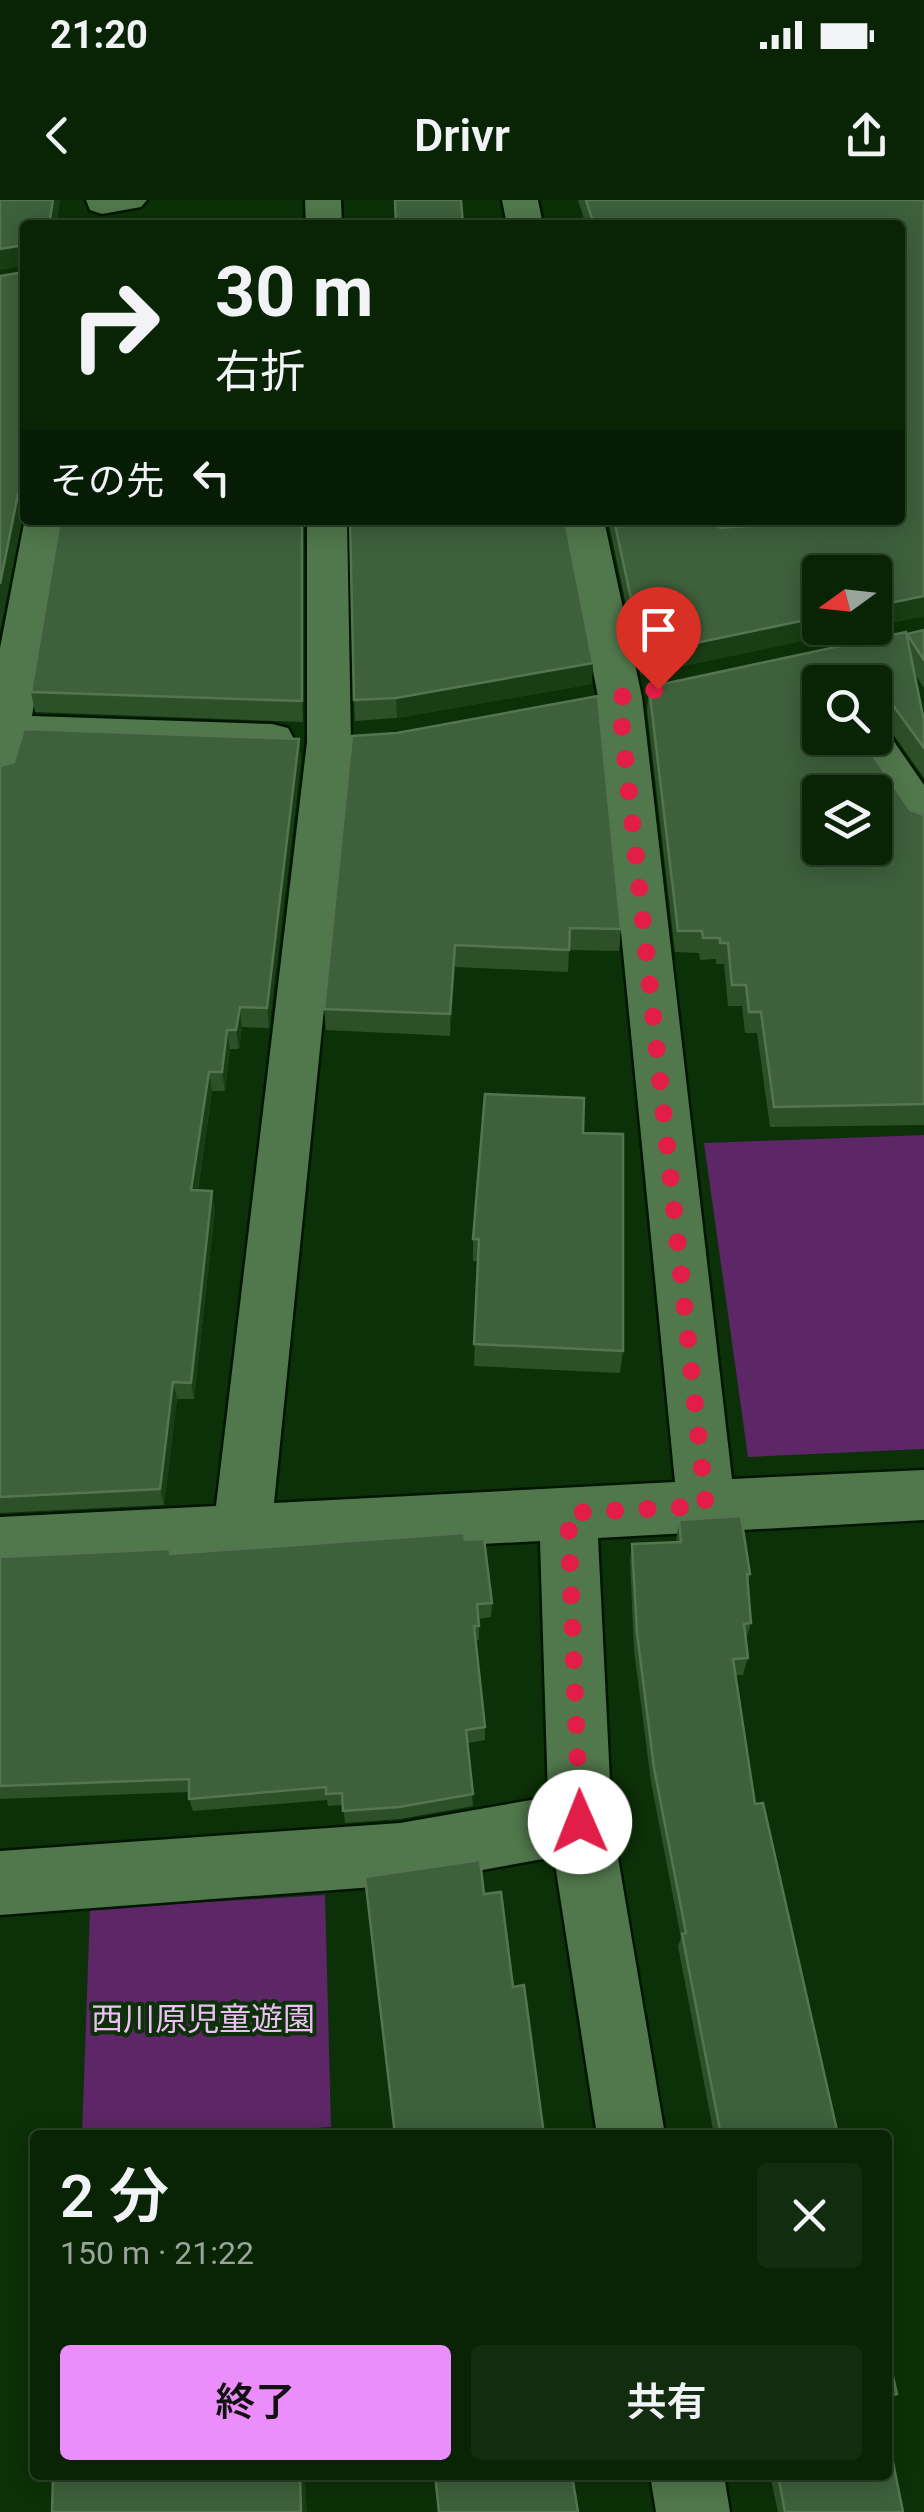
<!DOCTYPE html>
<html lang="ja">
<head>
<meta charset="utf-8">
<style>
	:root { --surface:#092405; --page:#122c0f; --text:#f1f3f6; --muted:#99a49a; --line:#294127; --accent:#eb8dfb }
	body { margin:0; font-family:Roboto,"Noto Sans JP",sans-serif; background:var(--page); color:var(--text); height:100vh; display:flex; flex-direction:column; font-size:38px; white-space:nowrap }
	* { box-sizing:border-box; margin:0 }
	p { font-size:32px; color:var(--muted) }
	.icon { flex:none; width:55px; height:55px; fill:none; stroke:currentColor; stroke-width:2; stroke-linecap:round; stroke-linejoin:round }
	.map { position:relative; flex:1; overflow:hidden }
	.side { position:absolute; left:30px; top:1930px; width:862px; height:350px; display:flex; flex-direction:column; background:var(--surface); border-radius:10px; box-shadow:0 5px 25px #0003,0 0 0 2px var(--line) }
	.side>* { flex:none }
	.banner { position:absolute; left:20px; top:20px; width:885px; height:305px; border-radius:10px; box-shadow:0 5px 25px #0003,0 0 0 2px var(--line); background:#092405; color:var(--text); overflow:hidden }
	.needle { width:65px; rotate:255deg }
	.buttons { position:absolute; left:802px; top:355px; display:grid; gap:20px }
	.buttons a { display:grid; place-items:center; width:90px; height:90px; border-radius:10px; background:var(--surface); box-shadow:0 5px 25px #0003,0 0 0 2px var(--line); font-size:50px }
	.pin { position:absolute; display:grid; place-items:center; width:85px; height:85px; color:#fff; margin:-102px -42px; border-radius:50% 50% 50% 0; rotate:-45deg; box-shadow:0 0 10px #0007 }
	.pin .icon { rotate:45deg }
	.me { position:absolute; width:110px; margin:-55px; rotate:359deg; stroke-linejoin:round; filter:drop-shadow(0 0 8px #0008) }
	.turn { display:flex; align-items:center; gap:35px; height:210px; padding:0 30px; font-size:45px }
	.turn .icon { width:130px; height:130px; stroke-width:2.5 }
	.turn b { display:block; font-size:70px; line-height:85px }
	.then { display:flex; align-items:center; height:95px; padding:0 30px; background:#0003; gap:20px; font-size:38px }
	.round { display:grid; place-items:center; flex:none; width:105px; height:105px; border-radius:10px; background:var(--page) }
	.overview { display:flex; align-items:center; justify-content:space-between; height:170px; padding:0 30px }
	h1 { font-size:60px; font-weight:600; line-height:75px }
	.cta { display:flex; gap:20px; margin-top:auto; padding:20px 30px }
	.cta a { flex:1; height:115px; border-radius:10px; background:var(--accent); color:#111; font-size:40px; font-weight:600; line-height:115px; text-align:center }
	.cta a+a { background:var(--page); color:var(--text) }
	.status { display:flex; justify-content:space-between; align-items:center; height:70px; padding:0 50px; background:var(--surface); direction:ltr }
	.status svg { height:28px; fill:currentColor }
	header { display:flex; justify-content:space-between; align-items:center; height:130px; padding:0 30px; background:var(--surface); font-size:45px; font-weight:600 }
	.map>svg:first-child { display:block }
	.green { fill:#5d2666 }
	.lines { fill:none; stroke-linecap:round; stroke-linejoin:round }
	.minor-casing { stroke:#001600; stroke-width:5 }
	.minor { fill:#51774c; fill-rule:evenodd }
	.wall { fill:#2d5029 }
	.shaded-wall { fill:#193d14 }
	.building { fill:#3e603b; stroke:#557451; stroke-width:2.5; fill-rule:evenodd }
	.route { stroke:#e11d48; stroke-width:18; stroke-dasharray:0 32.4 }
	.labels { text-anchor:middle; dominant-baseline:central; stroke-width:8; stroke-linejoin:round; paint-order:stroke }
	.near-park-label { font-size:32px; fill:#eebff6; stroke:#0c3007 }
</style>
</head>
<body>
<div class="status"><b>21:20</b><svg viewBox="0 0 49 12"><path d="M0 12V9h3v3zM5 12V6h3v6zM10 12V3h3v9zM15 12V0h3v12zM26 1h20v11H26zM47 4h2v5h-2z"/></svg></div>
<header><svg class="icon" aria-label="back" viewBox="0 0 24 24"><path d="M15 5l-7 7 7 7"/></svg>Drivr<svg class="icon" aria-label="share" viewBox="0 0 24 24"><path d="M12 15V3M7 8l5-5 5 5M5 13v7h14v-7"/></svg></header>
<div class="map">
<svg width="924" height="2312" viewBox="0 0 924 2312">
	<rect width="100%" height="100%" fill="#0c3007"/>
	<g class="green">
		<path d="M924,935V1249L748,1257L704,943Z"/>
		<path d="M325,1695L331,1927L210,1935H82L90,1709Z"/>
	</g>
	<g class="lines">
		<g class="minor-casing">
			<g id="minor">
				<path d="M86,0H147L141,7L102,14L90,10Z"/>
				<path d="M305,0H341L342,25H306Z"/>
				<path d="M502,0H538L543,25H507Z"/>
				<path d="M25,318L64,320L32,516L272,524L288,528L294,539L288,550L272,554L26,546L22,570L16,581L0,586V448Z"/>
				<path d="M307,320H347L351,542L274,1303L675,1282L598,497L564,320H604L642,497L732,1279L924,1270V1320L598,1338L612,1622L665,1935H597L554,1657L400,1685L0,1715V1651L400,1623L548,1597L540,1341L0,1369V1317L216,1306L307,542Z"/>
				<path d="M875,525L884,527L924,585V635L908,630L846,538H875Z"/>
				<path d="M650,2275H724L730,2312H656Z"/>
			</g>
		</g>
		<use href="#minor" class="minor"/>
	</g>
	<g class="wall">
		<path d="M0,0H60L56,25H25V315H23L0,429L24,72V67Z"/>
		<path d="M578,0H924V416L875,426V372L641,475L608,320H717L720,328L900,320V25H586Z"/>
		<path d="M303,320V522L35,512L31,492Z"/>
		<path d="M924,430V488L914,473L924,521V578L885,523L875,522V482H820L910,610L924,615V925L770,927L757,833H745L742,806H728L724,764H716V759L700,760L699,753L675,752L647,510L649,487Z"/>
		<path d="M592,484L397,518L355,521L354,500Z"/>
		<path d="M352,536L621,729L619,751L569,750L568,772L455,767L450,836L326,830L324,809Z"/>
		<path d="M299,539L301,560L269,828L242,827L239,849H230L225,891H212L198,990L215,1009L194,1199H177L164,1305L0,1313V566Z"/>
		<path d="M583,933L623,1151L620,1173L474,1166L478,1061H473V1039Z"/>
		<path d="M679,1320L750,1374L748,1383L751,1423L746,1440L748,1458L743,1475H735L755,1604L838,1935H714L678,1746L681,1738L651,1582L634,1450L630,1362L632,1344L676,1342Z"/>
		<path d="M465,1340L492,1403L491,1417L479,1419V1440H475L485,1527V1540L468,1543L473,1606L400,1619L345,1623L343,1605L328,1606L327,1600L193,1611L189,1599V1592L0,1599V1357L171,1354Z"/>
		<path d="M770,2275H888L903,2312H778Z"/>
	</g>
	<g class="shaded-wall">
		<path d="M53,0H60L56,25H49Z"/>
		<path d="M24,45L25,66L0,70V49Z"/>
		<path d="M18,294L23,315L0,429V384Z"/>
		<path d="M302,320H303V522L302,501Z"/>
		<path d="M924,396V416L875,426V406Z"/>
		<path d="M820,417V428H867L641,475L643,454Z"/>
		<path d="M593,463L592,484L397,518L396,498Z"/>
		<path d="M299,539L301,560L269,828L267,808Z"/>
		<path d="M455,745V767L450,836V814Z"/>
		<path d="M240,807L242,827L239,849L236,830Z"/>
		<path d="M227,830L230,849L225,891L222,872Z"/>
		<path d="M209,872L212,891L195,1008L191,990Z"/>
		<path d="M212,991L215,1009L194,1199L191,1183Z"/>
		<path d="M173,1182L177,1199L164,1305L160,1289Z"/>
		<path d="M300,2275H305L307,2312H301Z"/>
	</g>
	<g class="building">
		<path d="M0,0H53L49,25H25V294H18L0,384V76L24,72V45L0,49Z"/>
		<path d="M395,0H461L463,25H396Z"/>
		<path d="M586,0H924V396L875,406V372H820V417L643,454L614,320H717L720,328L817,320H900V25H594Z"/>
		<path d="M60,320H302V501L31,492Z"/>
		<path d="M350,320H565L593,463L396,498L354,500Z"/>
		<path d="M924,430V460L907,434Z"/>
		<path d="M906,432L924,521V548L890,501L878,500L875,512V482H820V538H861L910,610L924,615V904L774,907L761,812H749L746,785H732L728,743H720V738H703L702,731H678L649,487ZM820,592H875V648H820Z"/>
		<path d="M598,496L621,729L570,728L569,750L455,745L450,814L324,809L352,536L397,533Z"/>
		<path d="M24,529L299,539L267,808L240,807L236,830H227L222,872H209L191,990L212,991L191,1183L173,1182L160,1289L0,1297V566L14,562Z"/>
		<path d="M485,894L584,898L583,933L623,934V1151L474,1144L479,1039H473Z"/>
		<path d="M741,1316L750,1374H747L751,1423L744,1424L748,1458L733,1459L755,1604L763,1603L838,1935H721L682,1734L686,1733L654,1568L637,1433L632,1344L681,1342L679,1320Z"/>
		<path d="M464,1333L465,1340L484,1339L492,1403L477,1404L479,1426H474L485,1527L466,1530L473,1594L399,1607L343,1611L342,1593L326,1594V1587L189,1599V1579L0,1586V1357L170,1349V1354Z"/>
		<path d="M480,1660L484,1694L501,1692L513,1787L524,1785L544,1935H395L365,1677Z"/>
		<path d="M888,2154L897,2194L888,2196Z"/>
		<path d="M888,2237L903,2312H785L778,2275H888Z"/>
		<path d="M53,2275H300L301,2312H52Z"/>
		<path d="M435,2275H572L578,2312H439Z"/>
	</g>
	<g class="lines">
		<path class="route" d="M580,1622L568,1313L706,1306L620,509V497L658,489"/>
	</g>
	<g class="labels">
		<g class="near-park-label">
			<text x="203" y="1819">西川原児童遊園</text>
		</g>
	</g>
</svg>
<div class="buttons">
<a><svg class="needle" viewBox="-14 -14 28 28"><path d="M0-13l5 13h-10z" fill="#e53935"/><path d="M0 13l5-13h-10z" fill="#99a49a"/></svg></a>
<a><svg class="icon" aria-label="search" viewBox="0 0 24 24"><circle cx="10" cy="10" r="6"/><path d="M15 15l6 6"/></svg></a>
<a><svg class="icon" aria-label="layers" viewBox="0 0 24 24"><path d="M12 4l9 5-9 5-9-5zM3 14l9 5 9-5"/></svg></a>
</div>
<div class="pin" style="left:658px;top:489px;background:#d93025"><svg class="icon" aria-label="arrive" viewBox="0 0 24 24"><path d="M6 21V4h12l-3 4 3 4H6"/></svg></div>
<svg class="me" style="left:580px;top:1622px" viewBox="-20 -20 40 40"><circle r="19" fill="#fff"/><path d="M0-13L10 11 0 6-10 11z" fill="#e11d48"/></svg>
<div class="banner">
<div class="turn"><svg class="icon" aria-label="right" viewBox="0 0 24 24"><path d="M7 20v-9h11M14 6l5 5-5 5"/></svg><div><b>30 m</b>右折</div></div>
<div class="then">その先<svg class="icon" aria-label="left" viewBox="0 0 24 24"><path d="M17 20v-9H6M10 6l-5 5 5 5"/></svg></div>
</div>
<section class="side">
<div class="overview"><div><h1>2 分</h1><p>150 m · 21:22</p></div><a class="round"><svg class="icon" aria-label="close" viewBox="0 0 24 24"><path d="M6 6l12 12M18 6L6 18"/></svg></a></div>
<div class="cta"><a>終了</a><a>共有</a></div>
</section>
</div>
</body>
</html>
